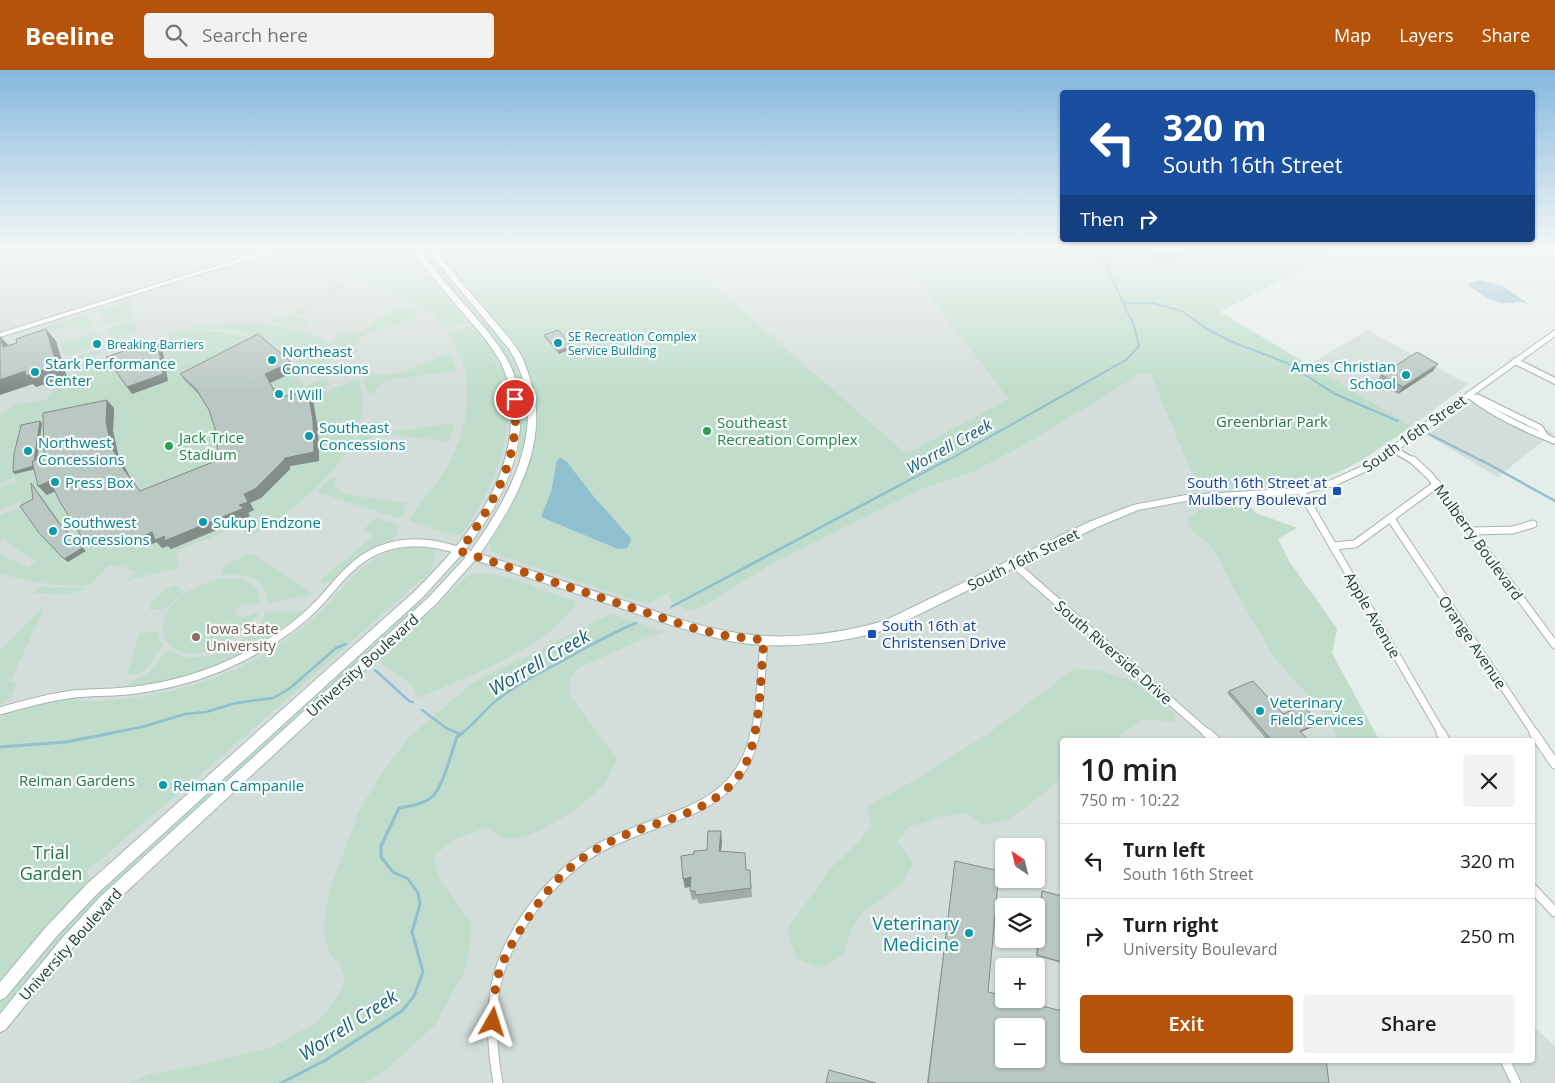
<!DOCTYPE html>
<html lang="en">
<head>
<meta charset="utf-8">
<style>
	:root { --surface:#fff; --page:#f2f2f2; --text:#202124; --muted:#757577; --line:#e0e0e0; --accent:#b45309 }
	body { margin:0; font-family:"Open Sans",sans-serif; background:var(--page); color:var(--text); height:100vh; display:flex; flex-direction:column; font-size:19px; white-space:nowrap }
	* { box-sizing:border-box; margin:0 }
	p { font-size:16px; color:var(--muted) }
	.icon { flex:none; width:28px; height:28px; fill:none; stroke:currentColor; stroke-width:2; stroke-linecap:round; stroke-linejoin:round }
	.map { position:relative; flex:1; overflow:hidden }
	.sheet { position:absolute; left:1060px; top:668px; width:475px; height:325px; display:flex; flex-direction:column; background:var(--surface); border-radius:5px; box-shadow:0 1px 4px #0004 }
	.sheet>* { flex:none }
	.hud { position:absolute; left:1060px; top:20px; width:475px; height:152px; border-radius:5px; box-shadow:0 1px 4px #0004; background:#1a4fa0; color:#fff; overflow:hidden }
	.needle { width:32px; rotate:325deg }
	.fabs { position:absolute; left:995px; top:768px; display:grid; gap:10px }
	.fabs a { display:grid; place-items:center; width:50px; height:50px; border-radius:5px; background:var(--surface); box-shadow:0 1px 4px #0004; font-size:25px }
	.pin { position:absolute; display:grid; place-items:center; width:42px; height:42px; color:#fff; margin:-21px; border:2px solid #fff; border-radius:50%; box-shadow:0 1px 5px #0007 }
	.me { position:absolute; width:55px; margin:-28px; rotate:6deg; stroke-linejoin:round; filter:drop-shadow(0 0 4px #0008) }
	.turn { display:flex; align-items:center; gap:18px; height:105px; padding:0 20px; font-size:22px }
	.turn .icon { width:65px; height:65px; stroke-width:2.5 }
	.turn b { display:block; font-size:35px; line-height:42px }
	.then { display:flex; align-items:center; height:48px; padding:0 20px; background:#0003; gap:10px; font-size:19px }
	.round { display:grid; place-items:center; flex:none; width:52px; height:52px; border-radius:5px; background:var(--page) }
	.head { display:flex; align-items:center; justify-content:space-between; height:85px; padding:0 20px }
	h1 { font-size:30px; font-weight:600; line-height:38px }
	.button { display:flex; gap:10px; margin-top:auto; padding:10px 20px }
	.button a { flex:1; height:58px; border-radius:5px; background:var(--accent); color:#fff; font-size:20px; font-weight:600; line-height:58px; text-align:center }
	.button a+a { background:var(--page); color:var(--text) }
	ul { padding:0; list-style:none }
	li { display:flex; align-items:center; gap:15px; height:75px; padding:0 20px; border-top:1px solid var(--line) }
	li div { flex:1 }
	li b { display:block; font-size:19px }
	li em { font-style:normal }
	header { display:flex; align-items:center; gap:30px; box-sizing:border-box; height:70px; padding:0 25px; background:var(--accent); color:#fff }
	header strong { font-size:24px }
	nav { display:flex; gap:28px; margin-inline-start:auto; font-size:18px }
	.search { width:350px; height:45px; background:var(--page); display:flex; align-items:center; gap:12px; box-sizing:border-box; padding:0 18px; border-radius:5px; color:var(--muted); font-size:19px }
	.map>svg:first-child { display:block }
	.built { fill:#d3ddd9; fill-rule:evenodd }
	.green { fill:#bfddca }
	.water { fill:#90bfcf }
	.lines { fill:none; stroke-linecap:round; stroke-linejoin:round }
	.stream-far2 { stroke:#90bfcf; stroke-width:2 }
	.stream-far1 { stroke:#90bfcf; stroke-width:2.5 }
	.stream { stroke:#90bfcf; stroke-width:3 }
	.minor-far2-casing { stroke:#a7b5b2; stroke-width:8 }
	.minor-far1-casing { stroke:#a7b5b2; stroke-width:9 }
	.minor-casing { stroke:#a7b5b2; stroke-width:11 }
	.tertiary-casing { stroke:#a7b5b2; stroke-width:2 }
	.secondary-casing { stroke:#a3b8b3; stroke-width:2 }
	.minor-far2 { stroke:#fff; stroke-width:5.5 }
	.minor-far1 { stroke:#fff; stroke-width:7 }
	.minor { stroke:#fff; stroke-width:9 }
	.tertiary { fill:#fff; fill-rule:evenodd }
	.secondary { fill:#fff; fill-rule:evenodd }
	.wall { fill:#a0aca8 }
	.shaded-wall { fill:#828c88 }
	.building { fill:#bac8c3; stroke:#828c88; fill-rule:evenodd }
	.route { stroke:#b45309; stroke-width:9; stroke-dasharray:0 16.2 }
	.culture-dot { fill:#0f9aa8; stroke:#f5faf8; stroke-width:2 }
	.leisure-dot { fill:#2e9e5b; stroke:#f5faf8; stroke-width:2 }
	.transit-dot { fill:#1a4fb4; stroke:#f5faf8; stroke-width:2 }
	.education-dot { fill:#8d6e63; stroke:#f5faf8; stroke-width:2 }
	.labels { text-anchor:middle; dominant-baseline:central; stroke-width:4.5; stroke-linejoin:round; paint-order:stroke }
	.far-culture-label { font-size:12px; fill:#0d838f; stroke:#f5faf8; text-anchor:start }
	.culture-label { font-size:15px; fill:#0d838f; stroke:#f5faf8; text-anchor:start }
	.park-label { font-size:15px; fill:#307351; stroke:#f5faf8 }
	.leisure-label { font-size:15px; fill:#27864d; stroke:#f5faf8; text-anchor:start }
	.street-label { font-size:15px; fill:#243e3a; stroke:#f5faf8 }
	.transit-label { font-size:15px; fill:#164399; stroke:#f5faf8; text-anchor:end }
	.education-label { font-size:15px; fill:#785e54; stroke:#f5faf8; text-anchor:start }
	.water-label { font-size:16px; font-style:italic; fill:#216177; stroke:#f5faf8 }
	.near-park-label { font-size:18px; fill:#307351; stroke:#f5faf8 }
	.near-culture-label { font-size:18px; fill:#0d838f; stroke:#f5faf8; text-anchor:end }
	.near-water-label { font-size:19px; font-style:italic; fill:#216177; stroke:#f5faf8 }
</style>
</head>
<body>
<header>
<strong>Beeline</strong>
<div class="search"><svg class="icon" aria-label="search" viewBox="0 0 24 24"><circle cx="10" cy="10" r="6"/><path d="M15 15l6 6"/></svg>Search here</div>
<nav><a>Map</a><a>Layers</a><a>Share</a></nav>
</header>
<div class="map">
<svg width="1555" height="1013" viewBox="0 0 1555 1013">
	<rect width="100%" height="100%" fill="#e4edea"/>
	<g class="built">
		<path d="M0,178H875L912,204L1010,329L1158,274L1235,426H1231L1355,670H1062V990H1532L1533,956L1555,976V1013H0ZM1004,776H1036V809H1004ZM1004,836H1036V869H1004ZM1004,896H1036V929H1004ZM1004,956H1036V989H1004Z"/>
		<path d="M1367,260L1468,314L1412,356L1309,295Z"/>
		<path d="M1483,325L1553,363L1498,407L1427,365Z"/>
	</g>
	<g class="green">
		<path d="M303,178H405L466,253L463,252L446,260L432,246L435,244L431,241L428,243C412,231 395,221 376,215C350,206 316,208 297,186L298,180Z"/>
		<path d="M418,178H422L428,184L482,247L477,249Z"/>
		<path d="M433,178H671L906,384L1009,329L912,204L875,178H1341L1220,242L1412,356C1389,371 1367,389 1343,400C1308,417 1270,418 1232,419L1230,416L1202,417L1195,411L1151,305L1140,304L1024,375L972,402L919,420L775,492L705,535L690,541L677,536L669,528L672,521L647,534L496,484L490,479V471L514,431L527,398L531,383L536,339L534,328L527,301L512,271Z"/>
		<path d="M281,182H286L211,206L209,204Z"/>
		<path d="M287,184L295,195L311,205C300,205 290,196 284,187L213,210L211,208Z"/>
		<path d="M324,209L349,213L295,247L300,249L308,244L304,249L310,252C299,260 285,256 272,252L273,250L292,245L291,242C304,238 328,232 331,217Z"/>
		<path d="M130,230L134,246L107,255L98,240Z"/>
		<path d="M402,234L417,243L415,244L417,247L363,266L354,274L358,282L350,285L332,272L341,264C348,267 352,262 358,264Z"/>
		<path d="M86,244L93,256L81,260L75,255L26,271L24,274L22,265Z"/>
		<path d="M135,249L138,262L115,269L108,258Z"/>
		<path d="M485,250C522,294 536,332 520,389H518C522,329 520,300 479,252Z"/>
		<path d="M240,253C275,254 314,258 341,283L335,286L336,288L304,300C282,273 254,261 219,259C209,259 197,261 188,257Z"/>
		<path d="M472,254C480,264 489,274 496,285C531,348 500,415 463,469C469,455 480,443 487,429C521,361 519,314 471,255Z"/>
		<path d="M467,256C476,260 486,276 491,285C526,344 499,408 465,460L459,465L454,466L409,451C417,433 434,418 445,401C470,360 478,304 448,263L460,259L461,261L468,258Z"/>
		<path d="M183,258L187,261C232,262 268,263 298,302L296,304L305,316L326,309L330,315L308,323L310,327L359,309C380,376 303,434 254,464L248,467L240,454L210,468L176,481L178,497L174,499L127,510L136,503L124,497L108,495L91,515C60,517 30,513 0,503V484L28,498L36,490L16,479L4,469L0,471V446L22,436L20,432L0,440V417L16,412L15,407L0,413V346L15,335L46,330C58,311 76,300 96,290L100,299L145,282L170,275L169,264Z"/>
		<path d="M96,262L101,271L93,274V277L64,286L60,274Z"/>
		<path d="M97,279L98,282L105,280L68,299L65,290Z"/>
		<path d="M450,283L456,301L385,310L384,313L376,317L374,323H367L363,306L372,302C385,314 433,289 450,283Z"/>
		<path d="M455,353L449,372L389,364L384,368L388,358H390V362Z"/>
		<path d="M370,354L371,358L377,360L375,366L365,370L361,376H355L354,373L363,355Z"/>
		<path d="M333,407L338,408L334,413L336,418L341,419L338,423L406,433L402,440L405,442L401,448H398L317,422L329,409Z"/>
		<path d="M1251,437L1256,443L1297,458L1278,469L1289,491L1337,559L1332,583L1379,670H1339L1327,647L1274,587L1228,508L1214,479L1190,458L1187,449L1199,440Z"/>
		<path d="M375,448L399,455L396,465L390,471L362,484L334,509L325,513L319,511L374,466L364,459Z"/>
		<path d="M405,478L421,477L434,479L436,483L431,501L245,666L87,801L92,819L0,923V648L13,637L74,624L80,632C169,629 245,608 314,548C345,520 360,486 405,478Z"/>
		<path d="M249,484L256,486L312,524L268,533C268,507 243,502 222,505L224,495Z"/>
		<path d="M473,502L475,504C496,499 553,524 576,532C554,575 462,609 418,628L412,615L375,589L413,554L432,541L466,507Z"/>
		<path d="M222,508L243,509L257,519L261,534L255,535L252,533L242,534L235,541L236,546L243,548L259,542C247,568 193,599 169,574C164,569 162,562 163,556C166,529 199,513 222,508Z"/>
		<path d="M175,515L184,522L167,538L149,540C154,525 161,522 175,515Z"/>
		<path d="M41,517L83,518L86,519L71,524L33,523L36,519Z"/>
		<path d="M423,525L426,526L404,550L111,818L59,873L0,944V931L93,824Z"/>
		<path d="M39,540L43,541L10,612L17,613L10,628L0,635V581Z"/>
		<path d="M305,541C252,583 192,610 125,617C130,609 138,609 146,604C156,597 158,586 169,581C200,600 253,573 266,542Z"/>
		<path d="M611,544L665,562L636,572L578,598L570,610L569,624L617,689C613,697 609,706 604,713C590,733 541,764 517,768C504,770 495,764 486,757L456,769L434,785L438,807L472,854L466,898L435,955L383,1002L365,1013H129L149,1004L191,997L270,978L318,952L338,926L345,908L340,894L330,884L323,860L329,821L360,739L383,702L408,668L471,614Z"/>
		<path d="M158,561L160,571L163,575C153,586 146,610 127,604L140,563Z"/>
		<path d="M1075,598L1101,601L1137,613L1175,644L1174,652L1144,649L1113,670H1062V709L1010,749L984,755L965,743L938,747L909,757L897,771L913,793L904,812L862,843L851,860L843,885L820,898L797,889L787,860L829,800L860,771L872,754L867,737L922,706L989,663Z"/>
	</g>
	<g class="water">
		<path d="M1146,178H1203L1163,191L1153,186Z"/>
		<path d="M1480,210L1503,216L1530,235C1516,229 1519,233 1506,233C1492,234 1480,223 1469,216V213Z"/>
		<path d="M561,388L567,392L594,427L630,467L631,471L627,478L618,479L541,447L551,422L557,390Z"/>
	</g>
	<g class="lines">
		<g class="stream-far2">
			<path d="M1124,233H1152L1182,241L1207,259L1230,271L1287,293L1335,324L1398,351"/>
			<path d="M1429,364L1484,392"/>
			<path d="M945,392L1126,290L1139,276L1134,256L1098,178"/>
		</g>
		<g class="stream-far1">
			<path d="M1481,390L1555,431"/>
			<path d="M671,537L947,390"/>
			<path d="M375,600L409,631L413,632"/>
			<path d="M422,640L446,658L460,664"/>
			<path d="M106,664L142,657L185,644L206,642L236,633L273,628L289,619L336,578L346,574"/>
			<path d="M461,664C475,654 484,640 497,630C518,614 541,602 564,590C587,577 611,563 636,553"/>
		</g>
		<g class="stream">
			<path d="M458,663L460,664"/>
			<path d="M0,677L66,672L112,663"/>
			<path d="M281,1013L324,991L402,941L414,926L423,902L412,862L420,834L418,823L408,809L393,802L381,787V776L399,738C410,736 425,734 433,726C444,714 451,683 457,667L463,663"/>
		</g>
		<g class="minor-far2-casing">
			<g id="minor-far2">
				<path d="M1515,291L1555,311"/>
				<path d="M1469,325C1494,345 1525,359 1555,371"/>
				<path d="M1477,327L1540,358L1545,366"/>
				<path d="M1393,379L1415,392"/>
			</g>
		</g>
		<g class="minor-far1-casing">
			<g id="minor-far1">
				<path d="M1413,390L1430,406L1555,575"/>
				<path d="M1301,421L1442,664"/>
				<path d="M1391,449L1535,664"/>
				<path d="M1472,461L1513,460L1533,454"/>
				<path d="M1333,476L1355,474L1437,414"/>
				<path d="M1014,494L1208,664"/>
				<path d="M0,641C24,634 49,627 74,624C97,622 120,623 142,619C184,613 224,599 260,578C281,566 301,552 317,535C328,524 337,511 348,501C380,469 419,467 460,481"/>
				<path d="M755,664L759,638L764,570"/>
			</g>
		</g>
		<g class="minor-casing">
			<g id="minor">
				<path d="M1207,663L1215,670"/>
				<path d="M1441,663L1445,670"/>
				<path d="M1534,663L1555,694"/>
				<path d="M1532,818L1555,842"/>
				<path d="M1505,990L1516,1013"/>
				<path d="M498,1013C492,980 489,936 499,903C514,852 560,796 609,773C669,743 739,742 755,663"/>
			</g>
		</g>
		<g class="tertiary-casing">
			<g id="tertiary">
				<path d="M278,178H289L203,203L0,267V263L199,201Z"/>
				<path d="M1547,178H1555V183Z"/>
			</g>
		</g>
		<g class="secondary-casing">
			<path id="secondary" d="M410,178H417C433,198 449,217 466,236C482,255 500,274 511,297C515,306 517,316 519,326C527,383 500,435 466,479L471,481L473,478C514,420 552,348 509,279L426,178H433C449,198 465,217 482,236C496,253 511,268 522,287C526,295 528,304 531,312C550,374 514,435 480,484C529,500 578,516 628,532C660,543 693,555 726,561C777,572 835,565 884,551L1089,452L1133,435L1186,425L1301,418L1329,411L1367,394L1555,260V266L1373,398L1334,416L1301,424L1186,431L1138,440L1095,458L891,558C844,574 773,581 725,570C687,561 649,548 612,535C566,520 520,505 475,490L437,533L111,836L73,877L5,960L0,962V944L63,867L101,826L429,527L466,487L461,485L423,527L97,824L56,867L5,928L0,930V912L46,857L87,814L415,521C462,474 509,420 511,350C512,330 510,309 500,291C490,273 476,258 463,243C445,222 427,200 410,178Z"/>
		</g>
		<use href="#minor-far2" class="minor-far2"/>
		<use href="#minor-far1" class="minor-far1"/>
		<use href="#minor" class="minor"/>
		<use href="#tertiary" class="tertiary"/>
		<use href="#secondary" class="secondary"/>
	</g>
	<g class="wall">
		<path d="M544,265L572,276L573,278L559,284L544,267Z"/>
		<path d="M291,292L296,301L270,313L279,328L308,321L313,330L318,360L319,391L290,396V399L261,428L250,433L254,440L248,443L250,446L171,479L168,476L162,478L157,472L149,475H95L92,477L83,469L55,421L47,425L38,416L34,399L15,404L42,353L37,390L44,388L114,338L113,361L118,384L131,409L140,421L218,390L216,362L209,340L201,326L186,312L180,304Z"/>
		<path d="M1433,301L1398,324L1376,312L1381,305Z"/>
		<path d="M1229,621L1283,644L1317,655L1301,662L1267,670L1227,623Z"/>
		<path d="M722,771L721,782L746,800H750L752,827L699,834L697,829L692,830L690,821V816L685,818L707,780Z"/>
		<path d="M955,791L988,922L1329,1013H927Z"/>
		<path d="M1042,821L1062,826V893L1036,886L1041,823Z"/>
	</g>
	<g class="shaded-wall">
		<path d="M46,259L56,271L67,307L36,317L33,314L0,325V310Z"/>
		<path d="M0,266L10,277H3Z"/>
		<path d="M157,270L162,277L168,311L132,324L127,317Z"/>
		<path d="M572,276L573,278L559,284L558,281Z"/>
		<path d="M291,292L296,301L270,313L284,337L265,304Z"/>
		<path d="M1438,294L1433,301L1398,324L1403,317Z"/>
		<path d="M308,321L313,330L318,360L319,391L290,396V399L261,428L250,433L254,440L248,443L250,446L171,479L168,476L162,478L157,472L149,475L141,467L152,462L239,435L244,424L285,388Z"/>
		<path d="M107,330L114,338L113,361L118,384L131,409L124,400L111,376L106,352Z"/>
		<path d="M40,351L42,353L36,399L15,404L13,402Z"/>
		<path d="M50,411L58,420L47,425L38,416Z"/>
		<path d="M31,413L34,417L62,456L86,481L68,492L64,489L58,452Z"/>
		<path d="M86,467L95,475L92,477L83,469Z"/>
		<path d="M1319,653L1317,655L1298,663L1300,661Z"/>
		<path d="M721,761L722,771L720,791L719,781Z"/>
		<path d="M691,807L693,816L685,818L683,809Z"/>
	</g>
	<g class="building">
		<path d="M46,259L57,295L26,306L25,301L0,310V267L3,277L17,273L16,269Z"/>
		<path d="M558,260L572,276L558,281L544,265Z"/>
		<path d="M258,264L291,292L265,304L278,328L308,321L313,351L314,382L285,388L284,390L255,419L244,424L248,432L239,435L244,438L164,471L165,466L155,470L152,462L141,467H86L83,469L60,432L50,411L38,416L32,391L44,388L43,343L107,330L106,352L111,376L124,400L140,421L218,390L216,362L209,340L196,319L180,304Z"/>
		<path d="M157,270L163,304L127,317L106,287Z"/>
		<path d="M1417,282L1438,294L1403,317L1381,305Z"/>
		<path d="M40,351L34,391H32L33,396L13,402L14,384L21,355Z"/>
		<path d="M31,413L58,452L82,478L64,489L39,463L20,436L33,429Z"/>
		<path d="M1253,611L1283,644L1303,635L1319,653L1300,661L1308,670H1267L1270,668L1229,621Z"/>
		<path d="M708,761H721L719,781L745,783L746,800H750L751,818L696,825L695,821H690L691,807L683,809L681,786L694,784V781L707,780Z"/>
		<path d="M955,791L999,801L988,922L1004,926V929H1015L1062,941V990H1326L1329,1013H928ZM1004,956H1036V989H1004Z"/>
		<path d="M1042,821L1062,826V892L1037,885Z"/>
		<path d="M829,1000L876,1013H826Z"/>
	</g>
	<linearGradient id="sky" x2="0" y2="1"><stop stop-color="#85b8de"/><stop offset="0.56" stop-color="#f3f7f6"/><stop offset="1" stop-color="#f3f7f6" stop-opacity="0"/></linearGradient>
	<rect width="1555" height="320" fill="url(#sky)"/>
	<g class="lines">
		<path class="route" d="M493,952C494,936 494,915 500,900C505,885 514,869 523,856C551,811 576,786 625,765C667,748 720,741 744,697C761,665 760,607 764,570L727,566L693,558L460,481C494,433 520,390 515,329"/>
	</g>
	<g class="culture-dot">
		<circle cx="558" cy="273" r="5"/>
		<circle cx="97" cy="274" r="5"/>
		<circle cx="272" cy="290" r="5"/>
		<circle cx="35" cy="302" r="5"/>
		<circle cx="1406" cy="305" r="5"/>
		<circle cx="279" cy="324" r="5"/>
		<circle cx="309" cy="366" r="5"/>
		<circle cx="28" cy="381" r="5"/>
		<circle cx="55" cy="412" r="5"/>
		<circle cx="203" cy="452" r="5"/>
		<circle cx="53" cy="461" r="5"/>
		<circle cx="1260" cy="641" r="5"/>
		<circle cx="163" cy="715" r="5"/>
		<circle cx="969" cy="863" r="5"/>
	</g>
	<g class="leisure-dot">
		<circle cx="707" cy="361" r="5"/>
		<circle cx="169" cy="376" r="5"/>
	</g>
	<g class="transit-dot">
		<rect x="1332" y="416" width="10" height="10" rx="2.5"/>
		<rect x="867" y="559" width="10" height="10" rx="2.5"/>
	</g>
	<circle class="education-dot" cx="196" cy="567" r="5"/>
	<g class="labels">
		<g class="far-culture-label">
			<text x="568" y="266">SE Recreation Complex<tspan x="568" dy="14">Service Building</tspan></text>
			<text x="107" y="274">Breaking Barriers</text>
		</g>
		<g class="culture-label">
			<text x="282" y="281">Northeast<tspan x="282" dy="17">Concessions</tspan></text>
			<text x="45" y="293">Stark Performance<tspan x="45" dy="17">Center</tspan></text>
			<text x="1396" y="296" text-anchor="end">Ames Christian<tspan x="1396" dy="17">School</tspan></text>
			<text x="289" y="324">I Will</text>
			<text x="319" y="357">Southeast<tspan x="319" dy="17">Concessions</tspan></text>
			<text x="38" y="372">Northwest<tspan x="38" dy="17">Concessions</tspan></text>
			<text x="65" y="412">Press Box</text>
			<text x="63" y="452">Southwest<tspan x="63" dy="17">Concessions</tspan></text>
			<text x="213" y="452">Sukup Endzone</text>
			<text x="1270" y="632">Veterinary<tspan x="1270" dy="17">Field Services</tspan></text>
			<text x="173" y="715">Reiman Campanile</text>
		</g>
		<g class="park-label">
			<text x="1272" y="351">Greenbriar Park</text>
			<text x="77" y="710">Reiman Gardens</text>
		</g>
		<g class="leisure-label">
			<text x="717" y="352">Southeast<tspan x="717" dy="17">Recreation Complex</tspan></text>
			<text x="179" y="367">Jack Trice<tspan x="179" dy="17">Stadium</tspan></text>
		</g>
		<g class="street-label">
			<text transform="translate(1414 363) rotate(-35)">South 16th Street</text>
			<text transform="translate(1479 472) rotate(54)">Mulberry Boulevard</text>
			<text transform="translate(1023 489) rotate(-26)">South 16th Street</text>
			<text transform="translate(1373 545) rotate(60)">Apple Avenue</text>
			<text transform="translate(1473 572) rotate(56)">Orange Avenue</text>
			<text transform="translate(1114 582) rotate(41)">South Riverside Drive</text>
			<text transform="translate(362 595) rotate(-42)">University Boulevard</text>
			<text transform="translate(70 874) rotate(-48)">University Boulevard</text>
		</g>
		<g class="transit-label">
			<text x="1327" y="412">South 16th Street at<tspan x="1327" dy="17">Mulberry Boulevard</tspan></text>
			<text x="882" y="555" text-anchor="start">South 16th at<tspan x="882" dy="17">Christensen Drive</tspan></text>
		</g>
		<g class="education-label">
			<text x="206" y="558">Iowa State<tspan x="206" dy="17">University</tspan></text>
		</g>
		<g class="water-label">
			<text transform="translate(949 376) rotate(-29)">Worrell Creek</text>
		</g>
		<g class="near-park-label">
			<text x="51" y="782">Trial<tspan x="51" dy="21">Garden</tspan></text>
		</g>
		<g class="near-culture-label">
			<text x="959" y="853">Veterinary<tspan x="959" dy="21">Medicine</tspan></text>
		</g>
		<g class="near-water-label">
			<text transform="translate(539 592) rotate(-30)">Worrell Creek</text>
			<text transform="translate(348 955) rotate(-33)">Worrell Creek</text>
		</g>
	</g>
</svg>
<div class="fabs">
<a><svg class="needle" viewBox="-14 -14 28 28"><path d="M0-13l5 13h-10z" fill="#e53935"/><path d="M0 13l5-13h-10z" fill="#757577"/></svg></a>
<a><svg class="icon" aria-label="layers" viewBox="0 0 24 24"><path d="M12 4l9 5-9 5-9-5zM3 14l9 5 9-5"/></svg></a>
<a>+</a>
<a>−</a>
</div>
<div class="pin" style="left:515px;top:329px;background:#d93025"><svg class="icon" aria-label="arrive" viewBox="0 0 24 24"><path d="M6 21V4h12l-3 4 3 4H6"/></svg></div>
<svg class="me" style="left:493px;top:952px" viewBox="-20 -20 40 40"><path d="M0-17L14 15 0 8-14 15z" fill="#b45309" stroke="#fff" stroke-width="4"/></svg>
<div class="hud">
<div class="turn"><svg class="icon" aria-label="left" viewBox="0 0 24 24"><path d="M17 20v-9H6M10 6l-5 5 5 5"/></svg><div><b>320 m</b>South 16th Street</div></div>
<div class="then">Then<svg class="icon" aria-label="right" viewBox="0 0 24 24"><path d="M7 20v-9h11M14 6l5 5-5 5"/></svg></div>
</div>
<section class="sheet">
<div class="head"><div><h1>10 min</h1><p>750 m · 10:22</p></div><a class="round"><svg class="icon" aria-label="close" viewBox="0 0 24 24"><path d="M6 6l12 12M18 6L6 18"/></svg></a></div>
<ul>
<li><svg class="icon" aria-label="left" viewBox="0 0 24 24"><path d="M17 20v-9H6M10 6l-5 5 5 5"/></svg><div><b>Turn left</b><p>South 16th Street</p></div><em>320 m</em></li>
<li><svg class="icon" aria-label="right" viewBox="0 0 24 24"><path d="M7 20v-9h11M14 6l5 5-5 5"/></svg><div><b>Turn right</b><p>University Boulevard</p></div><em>250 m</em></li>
</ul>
<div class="button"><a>Exit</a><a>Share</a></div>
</section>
</div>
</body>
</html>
